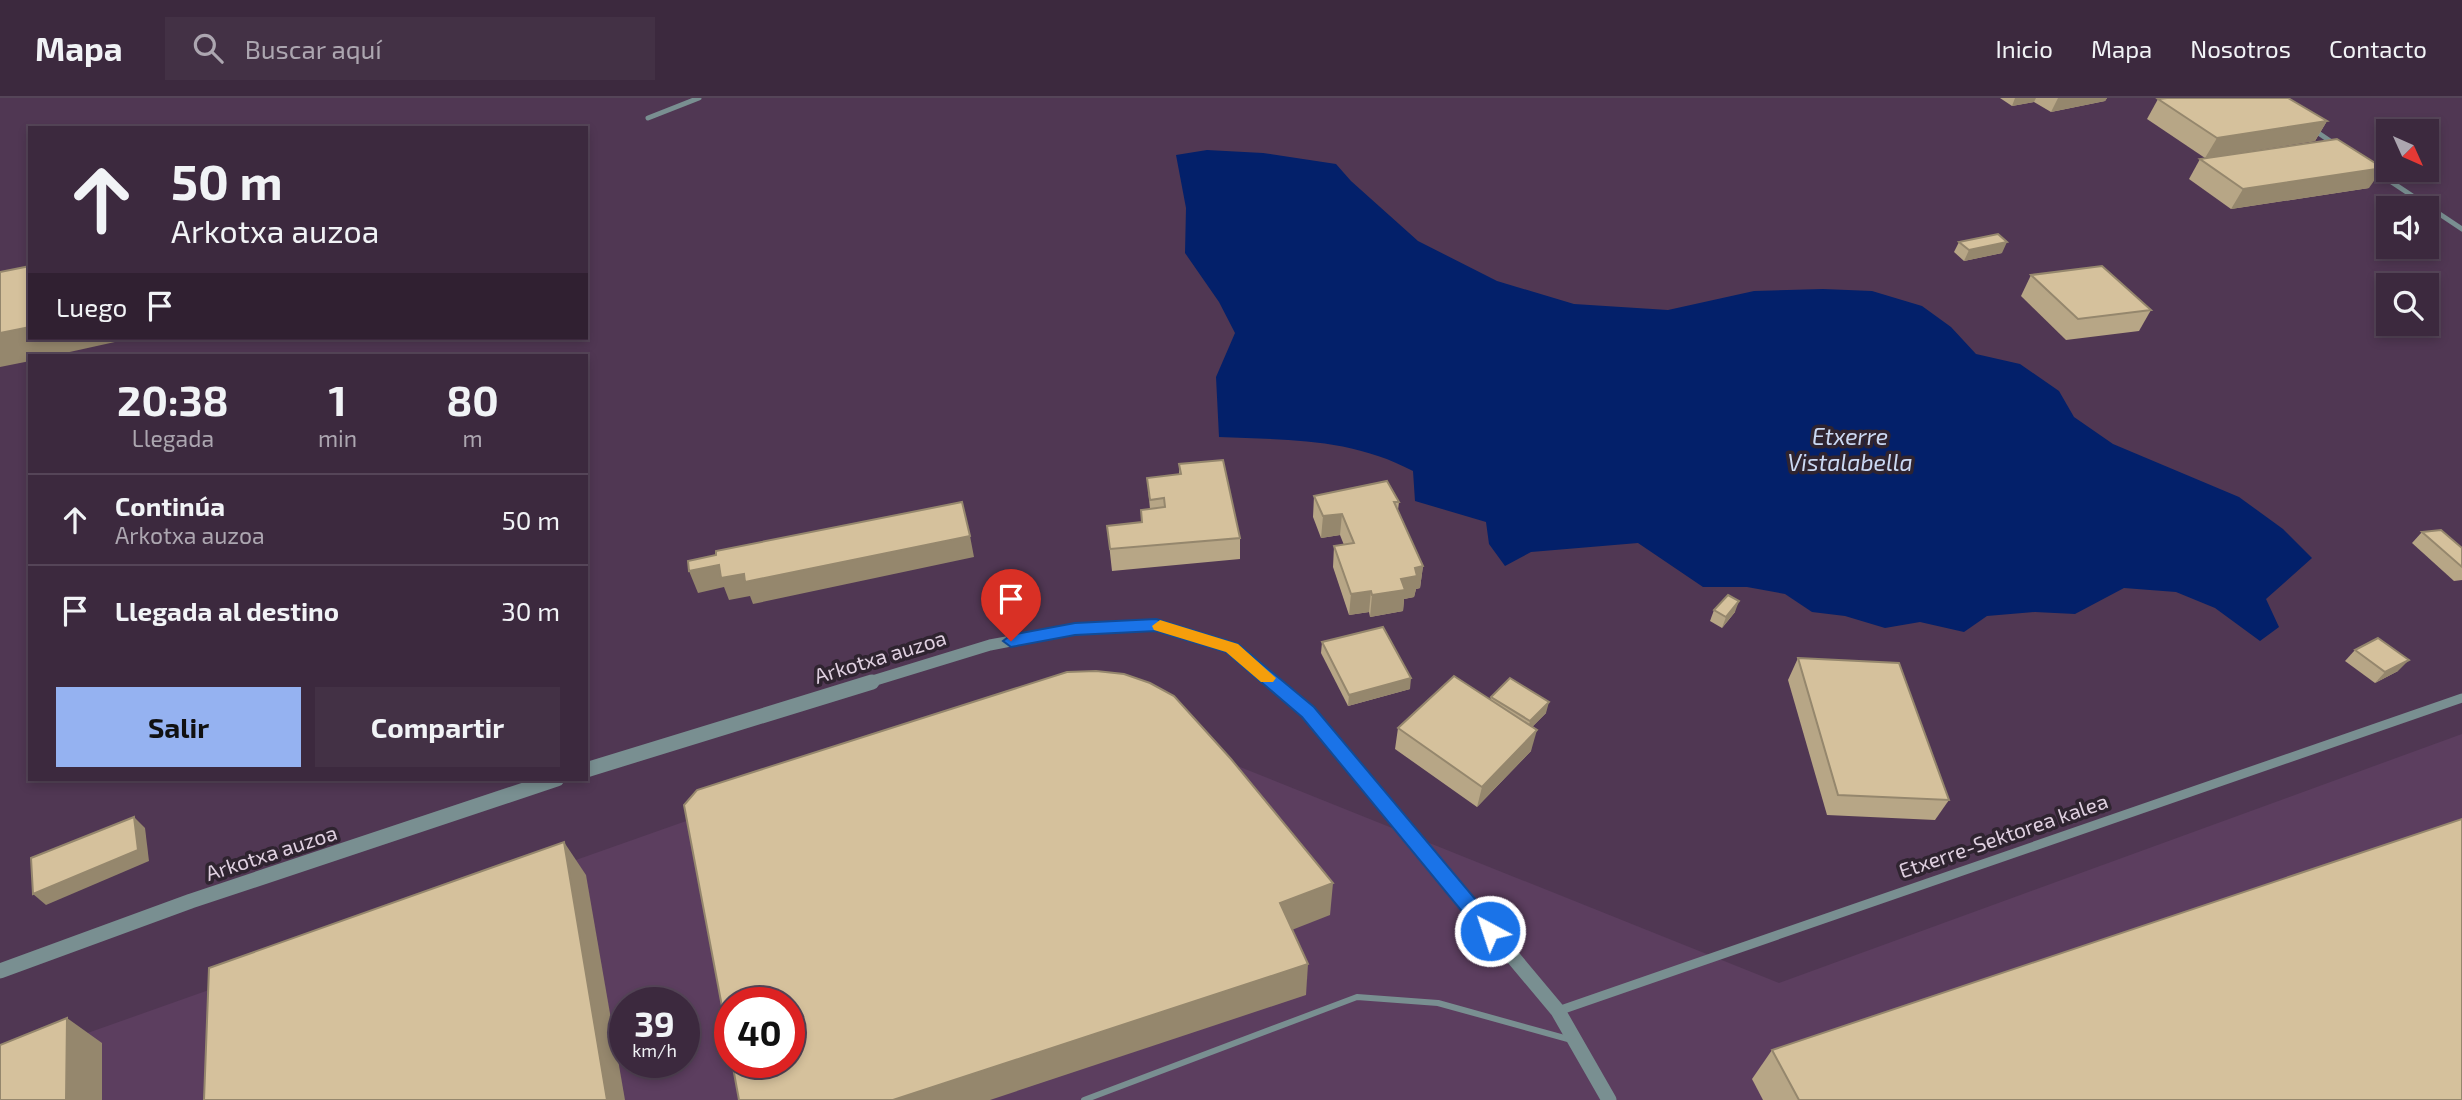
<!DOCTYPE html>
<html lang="es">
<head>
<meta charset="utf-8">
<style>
	:root { --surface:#3c293e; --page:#433145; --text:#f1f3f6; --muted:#aca6b0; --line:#554558; --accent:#95b2f1 }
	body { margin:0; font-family:"Exo 2",sans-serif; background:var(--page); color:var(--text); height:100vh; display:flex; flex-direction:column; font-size:26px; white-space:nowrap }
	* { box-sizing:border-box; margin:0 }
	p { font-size:23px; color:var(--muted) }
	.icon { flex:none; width:38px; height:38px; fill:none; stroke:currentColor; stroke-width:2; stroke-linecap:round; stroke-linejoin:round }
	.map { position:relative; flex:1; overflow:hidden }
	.panel { position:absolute; left:28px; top:256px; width:560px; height:427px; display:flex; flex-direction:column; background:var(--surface); border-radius:0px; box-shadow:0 4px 10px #0003,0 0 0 2px var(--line) }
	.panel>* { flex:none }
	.hud { position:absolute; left:28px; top:28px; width:560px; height:214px; border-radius:0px; box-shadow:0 4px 10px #0003,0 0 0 2px var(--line); background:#3c293e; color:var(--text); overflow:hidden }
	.needle { width:46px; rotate:135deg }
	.tools { position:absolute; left:2376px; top:21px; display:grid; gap:14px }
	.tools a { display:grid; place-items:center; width:63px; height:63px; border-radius:0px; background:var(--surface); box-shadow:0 4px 10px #0003,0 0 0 2px var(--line); font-size:35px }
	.speed { position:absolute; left:609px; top:889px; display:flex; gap:14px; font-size:35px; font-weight:700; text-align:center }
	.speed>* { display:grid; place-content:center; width:91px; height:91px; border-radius:50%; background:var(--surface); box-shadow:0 4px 10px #0003,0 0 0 2px var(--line); line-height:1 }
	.speed small { font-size:18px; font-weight:400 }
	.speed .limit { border:10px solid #d22; background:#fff; color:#111 }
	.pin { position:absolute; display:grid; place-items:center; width:60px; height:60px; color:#fff; margin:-72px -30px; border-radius:50% 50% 50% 0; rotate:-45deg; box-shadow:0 0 7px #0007 }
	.pin .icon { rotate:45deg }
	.me { position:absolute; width:77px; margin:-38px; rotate:320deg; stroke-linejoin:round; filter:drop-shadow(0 0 5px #0008) }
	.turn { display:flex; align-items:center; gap:24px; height:147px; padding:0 28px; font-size:32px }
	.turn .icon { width:91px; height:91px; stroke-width:2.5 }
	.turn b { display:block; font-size:49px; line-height:60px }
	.then { display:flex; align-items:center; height:66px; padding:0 28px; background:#0003; gap:14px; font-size:26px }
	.eta { display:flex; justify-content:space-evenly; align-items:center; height:119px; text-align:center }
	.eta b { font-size:42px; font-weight:700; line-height:49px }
	.primary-button { display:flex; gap:14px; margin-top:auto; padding:14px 28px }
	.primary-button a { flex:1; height:80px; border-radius:0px; background:var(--accent); color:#111; font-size:28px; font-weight:700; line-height:80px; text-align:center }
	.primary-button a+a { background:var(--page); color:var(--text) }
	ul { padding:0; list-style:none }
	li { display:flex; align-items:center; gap:21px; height:91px; padding:0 28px; border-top:2px solid var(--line) }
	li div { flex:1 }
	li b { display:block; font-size:26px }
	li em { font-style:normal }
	header { display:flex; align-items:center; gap:42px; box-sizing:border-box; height:98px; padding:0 35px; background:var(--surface); border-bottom:2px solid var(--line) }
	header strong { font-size:33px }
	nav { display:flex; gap:38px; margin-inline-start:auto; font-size:24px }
	.search { width:490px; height:63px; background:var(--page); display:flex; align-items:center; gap:18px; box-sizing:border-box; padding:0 24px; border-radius:0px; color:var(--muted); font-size:26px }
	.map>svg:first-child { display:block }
	.built { fill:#5c3e5f; fill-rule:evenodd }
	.water { fill:#03206a }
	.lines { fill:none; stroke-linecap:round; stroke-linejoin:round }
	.service { stroke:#798f91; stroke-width:6 }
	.minor-far1 { stroke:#798f91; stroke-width:5 }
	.minor { stroke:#798f91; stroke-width:9 }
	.tertiary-far1 { stroke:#798f91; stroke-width:11 }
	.tertiary { stroke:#798f91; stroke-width:15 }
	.wall { fill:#b7a686 }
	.shaded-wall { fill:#95876d }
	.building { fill:#d5c19c; stroke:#95876d; stroke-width:2 }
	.route { fill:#1a73e8; stroke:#114b97; stroke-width:2 }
	.slow { fill:#f59e0b }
	.labels { text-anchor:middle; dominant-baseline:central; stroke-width:7; stroke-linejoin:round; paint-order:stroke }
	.street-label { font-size:21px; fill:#dfd0e0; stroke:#2f2430 }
	.water-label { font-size:23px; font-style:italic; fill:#cbd9f3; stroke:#2f2430 }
</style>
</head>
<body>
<header>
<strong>Mapa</strong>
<div class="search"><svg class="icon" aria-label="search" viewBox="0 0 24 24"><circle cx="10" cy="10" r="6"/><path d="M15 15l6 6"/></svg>Buscar aquí</div>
<nav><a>Inicio</a><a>Mapa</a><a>Nosotros</a><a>Contacto</a></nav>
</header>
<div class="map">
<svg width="2462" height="1002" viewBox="0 0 2462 1002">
	<rect width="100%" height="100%" fill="#503753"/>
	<path class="built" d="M1025,603L1195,651L1779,885L2462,636V1002H0V966ZM625,905H684V964H625ZM730,905H789V964H730Z"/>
	<path class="water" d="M1207,52L1263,55L1336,66L1351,83L1418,143L1497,183L1574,206L1668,212L1754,193L1823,191L1872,193L1922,208L1951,229L1976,256L2020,266L2059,293L2074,319L2113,346L2239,399L2283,431L2312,460L2266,501L2279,529L2260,543L2215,510L2176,494L2124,490L2075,516L2035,514L1987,518L1964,534L1920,524L1885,530L1845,518L1812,514L1785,496L1747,489H1703L1638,445L1531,454L1505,468L1489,446L1486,424L1415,403L1413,373C1351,340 1288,342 1219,339L1216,279L1235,235L1219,204L1185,155L1186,110L1176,57Z"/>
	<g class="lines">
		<path class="service" d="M1084,1002L1357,899L1438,905L1568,941"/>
		<g class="minor-far1">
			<path d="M648,20L699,0"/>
			<path d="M2311,30L2336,47"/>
			<path d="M2372,71L2462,131"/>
		</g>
		<path class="minor" d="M1558,913L2462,600"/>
		<path class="tertiary-far1" d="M866,585L990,547L1075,531L1156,527L1232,550L1274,585"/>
		<g class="tertiary">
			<path d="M1272,584L1308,614L1558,913L1609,1002"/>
			<path d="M586,672L872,584"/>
			<path d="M0,873L191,803L557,681"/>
		</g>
	</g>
	<g class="wall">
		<path d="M2000,0H2107L2105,3L2051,14L2034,4L2012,8Z"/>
		<path d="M2158,1L2327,23L2315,43L2205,60L2147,21Z"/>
		<path d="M2200,61L2369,90L2231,111L2189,81Z"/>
		<path d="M1959,144L2002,155L1964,163L1954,154Z"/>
		<path d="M2031,177L2151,212L2139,233L2066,242L2021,198Z"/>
		<path d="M1179,366L1240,440V461L1112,473L1107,428L1141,424V412L1150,411L1147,380L1179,377Z"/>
		<path d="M1314,398L1399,404L1398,412L1423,468L1420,490L1416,491L1414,499L1404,501L1403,513L1370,519L1369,514L1349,517L1333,469L1334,448L1344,447L1340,437L1321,440L1313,419Z"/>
		<path d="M2422,434L2462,450V482L2454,483L2412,445Z"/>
		<path d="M1714,512L1735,514L1722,530L1710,523Z"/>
		<path d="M1322,544L1410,591L1348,608L1321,555Z"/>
		<path d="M2355,552L2398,573L2375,585L2345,563Z"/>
		<path d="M1798,560L1949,702L1935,722L1827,717L1788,582Z"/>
		<path d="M1491,599L1546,615L1532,629L1531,653L1477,709L1395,651L1398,630L1490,602Z"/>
		<path d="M1772,952L2462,1002H1763L1752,981Z"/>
	</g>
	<g class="shaded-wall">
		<path d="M2015,0H2036L2034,4L2012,8Z"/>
		<path d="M2058,0H2107L2105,3L2051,14Z"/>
		<path d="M2327,23L2315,43L2205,60L2217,40Z"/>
		<path d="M2383,70L2369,90L2231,111L2243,91Z"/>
		<path d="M2007,144L2002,155L1964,163L1969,152Z"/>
		<path d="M30,229V240H133L56,257H30V263L0,269V235Z"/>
		<path d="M1342,416L1340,437L1321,440L1323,418Z"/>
		<path d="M970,438L974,459L753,506L750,498L729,502L724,489L698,495L689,473L719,467Z"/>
		<path d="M1423,468L1420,490L1416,491L1414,499L1404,501L1403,513L1370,519L1372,497L1401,481L1415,470Z"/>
		<path d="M1371,493L1369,514L1349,517L1351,496Z"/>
		<path d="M1739,503L1735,514L1722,530L1726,519Z"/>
		<path d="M2409,562L2398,573L2375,585L2385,574Z"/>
		<path d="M1411,580L1410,591L1348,608L1349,597Z"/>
		<path d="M1549,604L1546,615L1527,634L1530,623Z"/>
		<path d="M1537,632L1531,653L1477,709L1482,689Z"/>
		<path d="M134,719L145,730L149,763L46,807L33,796Z"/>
		<path d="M564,744L586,777L625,1002H607Z"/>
		<path d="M1333,785L1330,817L1279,837L1280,805Z"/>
		<path d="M1308,866L1306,897L990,1002H893Z"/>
		<path d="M67,920L102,945V1002H66Z"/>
	</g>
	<g class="building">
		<path d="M2167,0H2288L2327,23L2217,40L2158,1Z"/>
		<path d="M2337,41L2383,70L2243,91L2200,61Z"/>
		<path d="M1998,136L2007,144L1969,152L1959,144Z"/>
		<path d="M30,168V229L0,235V174Z"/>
		<path d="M2102,168L2151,212L2078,221L2031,177Z"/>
		<path d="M1223,362L1240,440L1110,451L1107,428L1142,424L1141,412L1165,409L1164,400L1150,402L1147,380L1181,376L1179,366Z"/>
		<path d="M1387,383L1399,404H1394L1423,468L1415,470L1417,478L1401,481L1405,492L1372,497L1371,493L1351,496L1334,448L1354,445L1342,416L1323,418L1314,398Z"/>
		<path d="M962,404L970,438L745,484L744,476L721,480L719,467L689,473L688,463L716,457V453Z"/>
		<path d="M2441,432L2462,450V469L2422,434Z"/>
		<path d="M1728,497L1739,503L1726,519L1714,512Z"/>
		<path d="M1383,529L1411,580L1349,597L1322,544Z"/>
		<path d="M2378,540L2409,562L2385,574L2355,552Z"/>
		<path d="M1798,560L1899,565L1949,702L1838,697Z"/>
		<path d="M1096,573L1124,576L1150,585L1174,598L1231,661L1333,785L1280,805L1308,866L893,1002H739L732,964H789V905H730V951L684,707L697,692L1067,574Z"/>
		<path d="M1454,578L1537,632L1482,689L1398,630Z"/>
		<path d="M1510,580L1549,604L1530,623L1491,599Z"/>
		<path d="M134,719L138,752L33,796L31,760Z"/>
		<path d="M2462,721V1002H1799L1772,952Z"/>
		<path d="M564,744L607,1002H204L209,870Z"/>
		<path d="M67,920L66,1002H0V947Z"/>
	</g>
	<path class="route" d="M1156,521L1238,546L1314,609L1497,827L1500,833L1497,839L1490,842L1483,839L1302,619L1226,554L1156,533L1075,537L1011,549L1003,543L1011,537L1075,525Z"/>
	<path class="slow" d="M1160,522L1238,546L1276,580L1273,584H1261L1226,554L1154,532L1152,528Z"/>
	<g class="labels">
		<g class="street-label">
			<text transform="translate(880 558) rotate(-17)">Arkotxa auzoa</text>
			<text transform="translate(2003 737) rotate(-19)">Etxerre-Sektorea kalea</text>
			<text transform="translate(271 754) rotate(-18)">Arkotxa auzoa</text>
		</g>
		<g class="water-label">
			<text x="1850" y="338">Etxerre<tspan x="1850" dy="26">Vistalabella</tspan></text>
		</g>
	</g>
</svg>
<div class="tools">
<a><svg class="needle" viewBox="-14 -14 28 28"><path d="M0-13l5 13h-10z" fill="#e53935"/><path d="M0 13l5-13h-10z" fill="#aca6b0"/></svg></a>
<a><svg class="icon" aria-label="sound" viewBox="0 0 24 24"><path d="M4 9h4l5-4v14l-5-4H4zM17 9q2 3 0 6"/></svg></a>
<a><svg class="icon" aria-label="search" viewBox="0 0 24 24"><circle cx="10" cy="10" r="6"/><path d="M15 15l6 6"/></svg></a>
</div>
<div class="speed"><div>39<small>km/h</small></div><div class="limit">40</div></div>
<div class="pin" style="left:1011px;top:543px;background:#d93025"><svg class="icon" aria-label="arrive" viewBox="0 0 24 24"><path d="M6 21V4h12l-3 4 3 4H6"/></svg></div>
<svg class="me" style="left:1490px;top:833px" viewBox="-20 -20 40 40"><circle r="17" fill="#1a73e8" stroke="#fff" stroke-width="3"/><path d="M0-11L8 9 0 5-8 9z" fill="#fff"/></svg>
<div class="hud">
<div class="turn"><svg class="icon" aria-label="ahead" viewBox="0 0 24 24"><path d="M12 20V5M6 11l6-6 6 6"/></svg><div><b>50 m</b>Arkotxa auzoa</div></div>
<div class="then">Luego<svg class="icon" aria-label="arrive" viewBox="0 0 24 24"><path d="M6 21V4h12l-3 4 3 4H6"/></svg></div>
</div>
<section class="panel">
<div class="eta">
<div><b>20:38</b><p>Llegada</p></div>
<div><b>1</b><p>min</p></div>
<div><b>80</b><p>m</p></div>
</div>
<ul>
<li><svg class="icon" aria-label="ahead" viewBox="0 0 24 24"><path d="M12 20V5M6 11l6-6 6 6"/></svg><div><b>Continúa</b><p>Arkotxa auzoa</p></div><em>50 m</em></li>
<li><svg class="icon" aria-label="arrive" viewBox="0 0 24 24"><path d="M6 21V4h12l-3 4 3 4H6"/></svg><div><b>Llegada al destino</b></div><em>30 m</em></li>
</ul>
<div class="primary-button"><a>Salir</a><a>Compartir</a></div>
</section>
</div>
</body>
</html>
